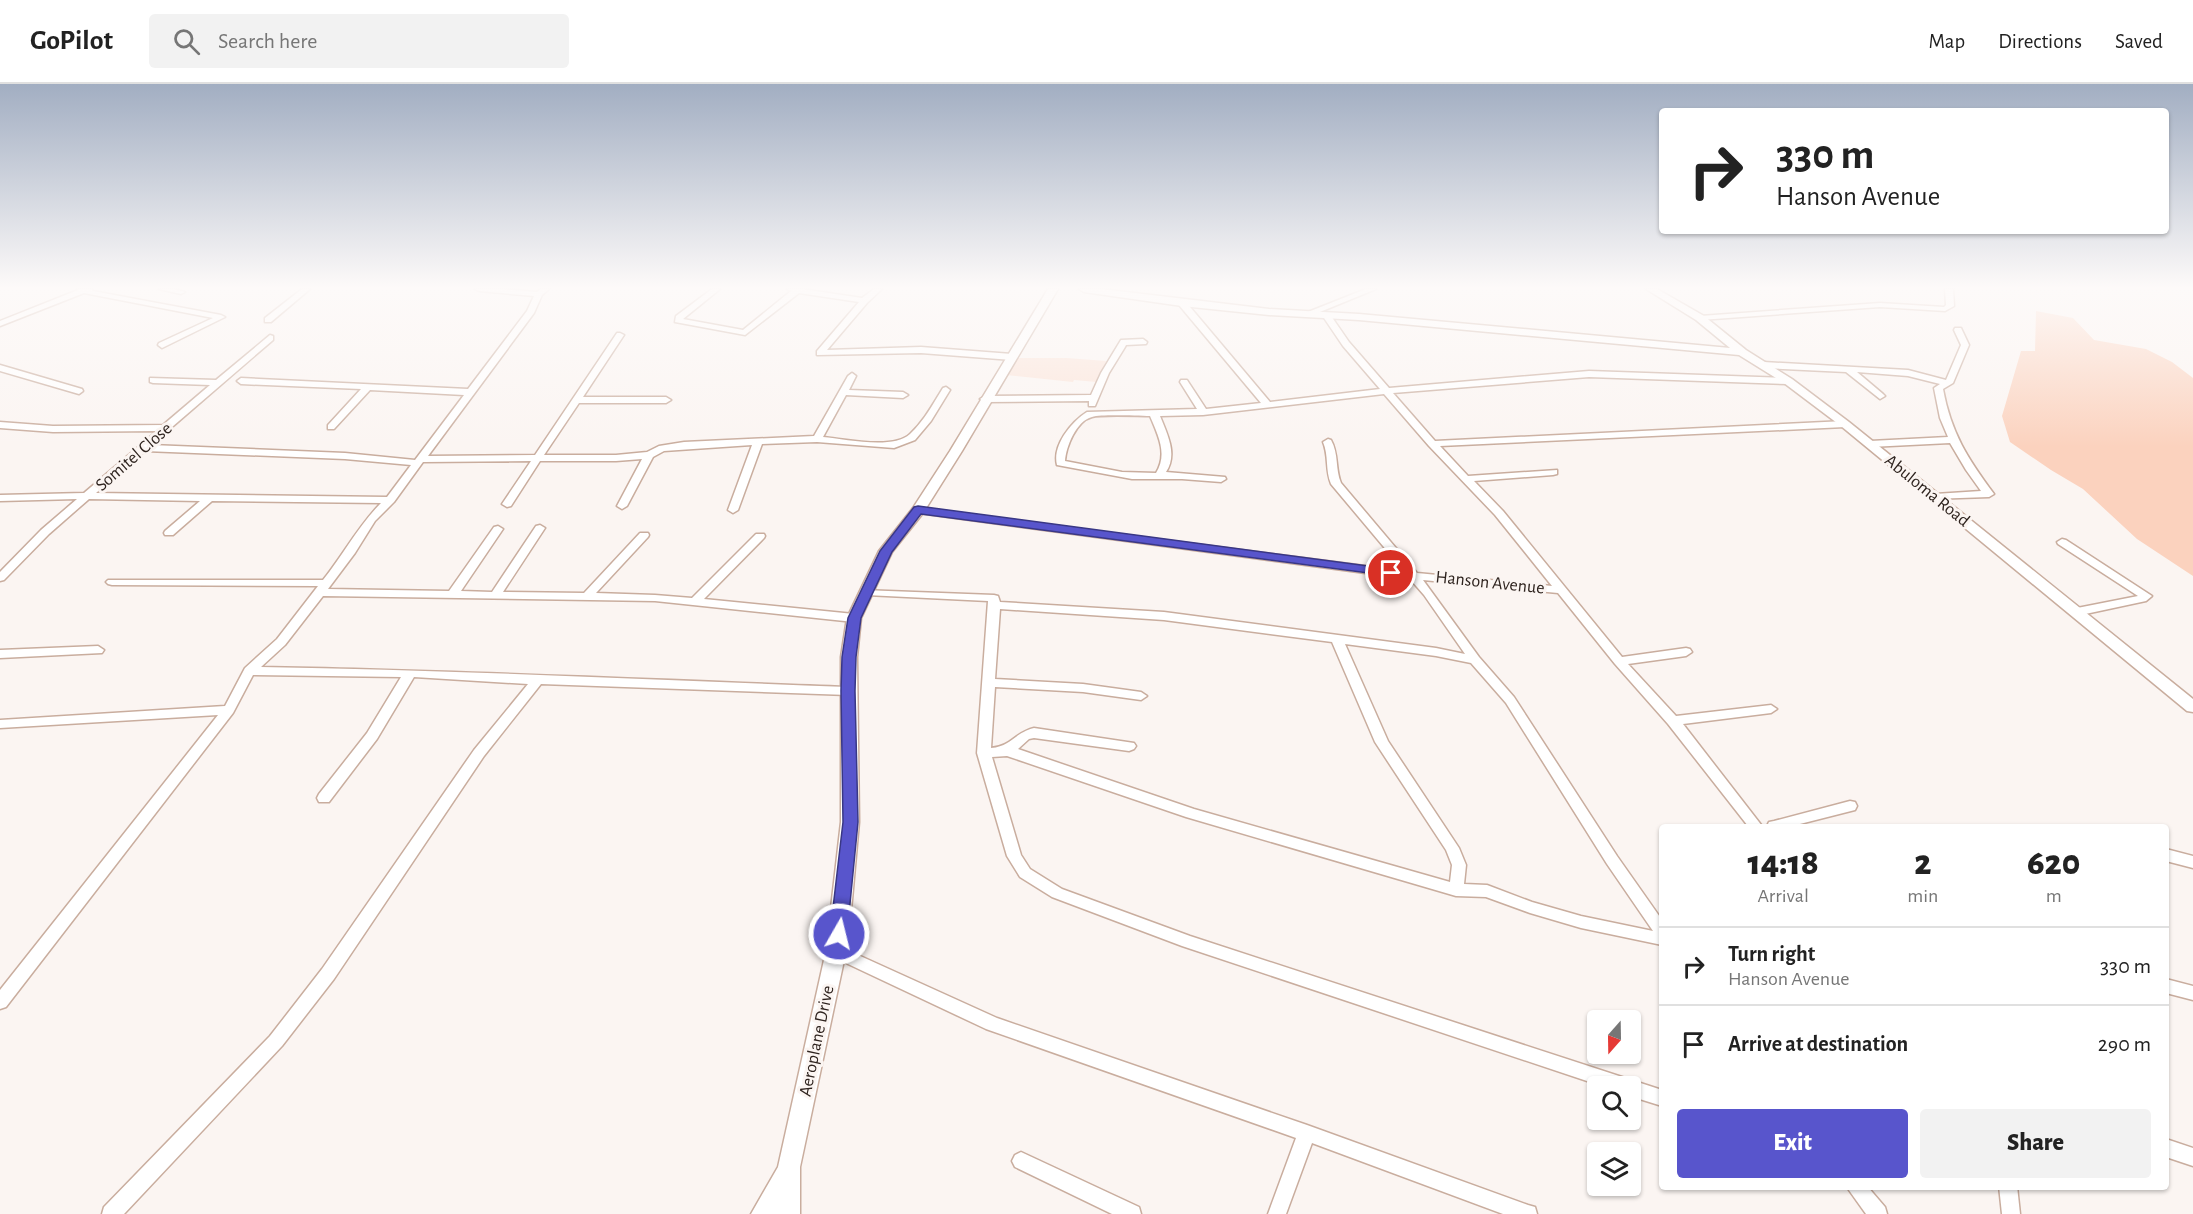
<!DOCTYPE html>
<html lang="en">
<head>
<meta charset="utf-8">
<style>
	:root { --surface:#fff; --page:#f2f2f2; --text:#222; --muted:#767676; --line:#e0e0e0; --accent:#5855cc }
	body { margin:0; font-family:"Alegreya Sans",sans-serif; background:var(--page); color:var(--text); height:100vh; display:flex; flex-direction:column; font-size:22px; white-space:nowrap }
	* { box-sizing:border-box; margin:0 }
	p { font-size:20px; color:var(--muted) }
	.icon { flex:none; width:33px; height:33px; fill:none; stroke:currentColor; stroke-width:2; stroke-linecap:round; stroke-linejoin:round }
	.map { position:relative; flex:1; overflow:hidden }
	.panel { position:absolute; left:1659px; top:740px; width:510px; height:366px; display:flex; flex-direction:column; background:var(--surface); border-radius:6px; box-shadow:0 2px 4px #0004 }
	.panel>* { flex:none }
	.guide { position:absolute; left:1659px; top:24px; width:510px; height:126px; border-radius:6px; box-shadow:0 2px 4px #0004; background:#fff; color:var(--text); overflow:hidden }
	.needle { width:39px; rotate:200deg }
	.buttons { position:absolute; left:1587px; top:926px; display:grid; gap:12px }
	.buttons a { display:grid; place-items:center; width:54px; height:54px; border-radius:6px; background:var(--surface); box-shadow:0 2px 4px #0004; font-size:30px }
	.pin { position:absolute; display:grid; place-items:center; width:51px; height:51px; color:#fff; margin:-26px; border:3px solid #fff; border-radius:50%; box-shadow:0 2px 6px #0007 }
	.me { position:absolute; width:66px; margin:-33px; rotate:8deg; stroke-linejoin:round; filter:drop-shadow(0 0 4px #0008) }
	.turn { display:flex; align-items:center; gap:21px; height:126px; padding:0 18px; font-size:27px }
	.turn .icon { width:78px; height:78px; stroke-width:2.5 }
	.turn b { display:block; font-size:42px; line-height:51px }
	.eta { display:flex; justify-content:space-evenly; align-items:center; height:102px; text-align:center }
	.eta b { font-size:36px; font-weight:800; line-height:42px }
	.primary-button { display:flex; gap:12px; margin-top:auto; padding:12px 18px }
	.primary-button a { flex:1; height:69px; border-radius:6px; background:var(--accent); color:#fff; font-size:24px; font-weight:800; line-height:69px; text-align:center }
	.primary-button a+a { background:var(--page); color:var(--text) }
	ul { padding:0; list-style:none }
	li { display:flex; align-items:center; gap:18px; height:78px; padding:0 18px; border-top:2px solid var(--line) }
	li div { flex:1 }
	li b { display:block; font-size:22px }
	li em { font-style:normal }
	header { display:flex; align-items:center; gap:36px; box-sizing:border-box; height:84px; padding:0 30px; background:var(--surface); border-bottom:2px solid var(--line) }
	header strong { font-size:28px }
	nav { display:flex; gap:33px; margin-inline-start:auto; font-size:21px }
	.search { width:420px; height:54px; background:var(--page); display:flex; align-items:center; gap:15px; box-sizing:border-box; padding:0 21px; border-radius:6px; color:var(--muted); font-size:22px }
	.map>svg:first-child { display:block }
	.built { fill:#fbe4d9 }
	.green { fill:#fbd2be }
	.lines { fill:none; stroke-linecap:round; stroke-linejoin:round }
	.minor-casing { stroke:#c9ad9e; stroke-width:3 }
	.tertiary-casing { stroke:#c9ad9e; stroke-width:3 }
	.minor { fill:#fff; fill-rule:evenodd }
	.tertiary { fill:#fff; fill-rule:evenodd }
	.route { fill:#5855cc; stroke:#393785; stroke-width:1.5 }
	.labels { text-anchor:middle; dominant-baseline:central; stroke-width:6; stroke-linejoin:round; paint-order:stroke }
	.street-label { font-size:18px; fill:#2e231e; stroke:#fbf5f2 }
</style>
</head>
<body>
<header>
<strong>GoPilot</strong>
<div class="search"><svg class="icon" aria-label="search" viewBox="0 0 24 24"><circle cx="10" cy="10" r="6"/><path d="M15 15l6 6"/></svg>Search here</div>
<nav><a>Map</a><a>Directions</a><a>Saved</a></nav>
</header>
<div class="map">
<svg width="2193" height="1130" viewBox="0 0 2193 1130">
	<rect width="100%" height="100%" fill="#fbf5f2"/>
	<path class="built" d="M1014,274H1067L1106,277L1097,298L1074,296L1073,298L1006,291Z"/>
	<path class="green" d="M2036,227L2073,234L2094,256L2146,265L2172,278L2193,294V492L2137,455L2083,405L2051,386L2010,358L2002,332L2021,267H2035Z"/>
	<g class="lines">
		<g class="minor-casing">
			<g id="minor">
				<path d="M77,205H92L93,207L221,231L225,233L162,264L158,261L159,259L213,234L84,209L0,242V237L78,206Z"/>
				<path d="M159,205H174L185,208L181,210Z"/>
				<path d="M302,205H310L271,238H265V234Z"/>
				<path d="M475,205H501L537,208L541,205H549L542,211L534,229L428,372L535,371L617,249H620L624,251L583,313H666L671,316L666,319H579L544,371H616L647,368L659,362L684,358L814,352L848,292L852,289L856,292L849,306L903,308L908,311L903,314L846,311L823,353C845,355 893,366 910,350C924,337 933,320 943,304L946,303L950,306L931,337L915,356L894,364L817,358L762,360L738,426L733,429L728,426L752,361L664,367L653,373L627,422L622,425L617,422L642,375L616,377H540L511,422L507,423L502,420L531,377L423,378L394,418L375,437L355,469L328,505L449,507L494,443L498,442L503,445L461,507L492,508L536,442L540,441L545,444L503,508L584,509L640,449H648L649,451L648,453L596,509L655,511L692,514L756,450H764L765,452L764,454L704,515L854,530L860,534L854,538L655,517L323,512L285,561L261,583C457,586 652,596 848,603L854,607L848,611L541,600L484,672L334,895L282,962L124,1130H102L104,1123L270,952L322,885L474,666L528,600L414,593L377,655L329,718H319L317,714L319,710L367,649L401,593L253,591L233,629L6,923L0,925V906L218,631L0,644V636L225,622L245,584L277,555L318,502L112,501L108,500L106,498L108,496H323C343,471 359,441 381,419L212,417L173,451H165L164,449L165,447L200,417L89,415L49,450L4,496L0,497V488L41,446L77,415L0,417V411L84,409L157,347L53,348L0,344V338L53,342L163,341L210,301L153,299L150,298V294L216,296L270,251L273,252V256L172,343L171,346L151,361L345,369L415,376L464,311L370,306L334,345H328V341L361,305L241,300L237,297L241,294L468,305L527,227L534,212L479,207ZM145,367L345,375L411,381L387,413L96,409Z"/>
				<path d="M712,205H720L683,235L743,246L791,207L787,205H802L862,214L874,205H882L867,219L827,266L921,263L1012,270L1016,273L1012,276L921,269L817,271V267L859,218L799,209L745,251L675,238L676,232Z"/>
				<path d="M1366,205H1376L1310,232L1303,230Z"/>
				<path d="M1945,205H1953L1954,222L1945,227L1880,223L1700,236L1696,234L1700,232L1880,219L1944,223L1946,221Z"/>
				<path d="M1179,217H1185L1270,318L1380,305L1343,262L1322,231L1326,229H1329L1349,258L1389,304L1589,287L1788,294L1792,297L1788,300L1589,293L1393,309L1435,357L1845,337L1850,340L1845,343L1440,362L1468,392L1557,386V390L1553,391L1474,397L1503,427L1622,573L1686,564L1690,565L1692,568L1686,572L1628,580L1676,632L1771,621L1777,625L1771,629L1683,640L1762,742H1748L1668,640L1615,580L1558,509L1423,496L1479,573L1514,613L1617,772L1662,836V861L1581,844L1530,829L1486,813L1456,812L1186,733L1007,672L992,673L1021,771L1030,785L1062,805L1190,852L1662,1006V1022L1630,1012V1002H1602L1182,862L1052,813L1020,793L1007,772L977,669L988,517L866,511L862,510L860,508L862,506L994,511L998,512L1000,518L1164,528L1436,564L1465,570L1424,511L1410,495L918,429L914,428L913,426L914,424L1404,487L1331,400C1325,386 1329,372 1323,358L1328,355L1331,356C1339,370 1335,385 1341,399L1417,489L1552,502L1495,431L1429,362L1384,310L1203,331L1160,332C1167,350 1178,370 1166,388L1225,393L1226,395L1221,398L1182,395H1132L1057,381C1052,362 1071,338 1087,328L1197,325L1180,298L1181,296H1187L1206,325L1261,319L1179,221ZM1150,332C1158,351 1168,370 1156,389L1122,388L1065,377C1066,363 1076,337 1092,333C1102,330 1137,332 1150,332ZM1000,525L1164,536L1332,558L1375,658L1446,766L1452,781L1450,798L1194,725L1018,665L1029,655L1034,654L1129,667L1134,665L1136,662L1134,659L1034,644C1014,649 1012,662 991,664L995,603L1083,608L1141,616L1147,612L1141,608L1083,600L995,595ZM1345,560L1436,572L1471,579L1506,619L1607,780L1653,847L1581,832L1532,818L1487,801L1464,800L1466,781L1459,764L1388,657Z"/>
				<path d="M1955,244H1961L1969,261L1953,299L1943,305C1951,349 1968,375 1994,410L1989,413L1931,415V411L1935,410L1981,407L1966,386L1950,359L1870,363L1865,360L1870,357L1948,353L1940,334L1934,304L1940,300L1908,292L1857,288L1883,310L1885,312L1880,315L1846,288L1764,284L1760,281L1764,278L1908,286L1946,296L1961,261L1954,246Z"/>
				<path d="M1143,255L1147,258L1146,260L1126,261L1125,263L1109,289L1095,322H1089V317L985,318L980,315L985,312L1091,311L1101,289L1121,256Z"/>
				<path d="M0,281L82,305L83,307L79,310L0,287Z"/>
				<path d="M2062,455L2066,456L2152,512L2146,517L2076,532L2072,531L2070,528L2072,525L2138,512L2058,460L2057,458Z"/>
				<path d="M98,562L104,566L102,569L0,574V566Z"/>
				<path d="M1850,717L1855,718L1857,722L1855,726L1792,742H1767L1769,738L1774,737Z"/>
				<path d="M2166,765L2193,772V784L2166,777Z"/>
				<path d="M836,861L997,934L1307,1041L1528,1121L1535,1123L1537,1130H1503L1312,1059L1286,1130H1268L1296,1054L986,945L831,872L828,867L831,862Z"/>
				<path d="M2166,895L2193,902V916L2166,909Z"/>
				<path d="M2166,1055L2193,1064V1082L2166,1073Z"/>
				<path d="M1021,1068L1139,1123L1141,1130H1112L1015,1083L1012,1077L1015,1071Z"/>
				<path d="M1846,1102H1867L1885,1123L1887,1130H1866Z"/>
				<path d="M1999,1102H2017L2020,1130H2002Z"/>
			</g>
		</g>
		<g class="tertiary-casing">
			<g id="tertiary">
				<path d="M1048,205H1058L962,367L923,429L892,468L861,534L857,573L859,738L852,816L846,867L800,1083V1130H751L778,1083L826,867L841,738V573L847,534L879,467L913,424L950,367Z"/>
				<path d="M1079,205H1101L1269,225L1359,230L1730,264L1696,236L1646,205H1657L1704,232L1746,266L1792,295L1849,338L2193,615V628L2187,627L1841,342L1784,299L1739,271L1359,236L1269,231L1182,222L1084,208Z"/>
			</g>
		</g>
		<use href="#minor" class="minor"/>
		<use href="#tertiary" class="tertiary"/>
	</g>
	<linearGradient id="sky" x2="0" y2="1"><stop stop-color="#a2aec2"/><stop offset="0.56" stop-color="#fdfaf9"/><stop offset="1" stop-color="#fdfaf9" stop-opacity="0"/></linearGradient>
	<rect width="2193" height="363" fill="url(#sky)"/>
	<path class="route" d="M918,422L1391,485L1398,489L1391,492L921,430L892,468L861,534L856,573L855,607L858,738L847,850L845,855L839,857L832,855L830,850L843,738L841,607L842,573L848,534L880,467L914,423Z"/>
	<g class="labels">
		<g class="street-label">
			<text transform="translate(134 373) rotate(-41)">Somitel Close</text>
			<text transform="translate(1927 407) rotate(39)">Abuloma Road</text>
			<text transform="translate(1490 499) rotate(6)">Hanson Avenue</text>
			<text transform="translate(817 957) rotate(-78)">Aeroplane Drive</text>
		</g>
	</g>
</svg>
<div class="buttons">
<a><svg class="needle" viewBox="-14 -14 28 28"><path d="M0-13l5 13h-10z" fill="#e53935"/><path d="M0 13l5-13h-10z" fill="#767676"/></svg></a>
<a><svg class="icon" aria-label="search" viewBox="0 0 24 24"><circle cx="10" cy="10" r="6"/><path d="M15 15l6 6"/></svg></a>
<a><svg class="icon" aria-label="layers" viewBox="0 0 24 24"><path d="M12 4l9 5-9 5-9-5zM3 14l9 5 9-5"/></svg></a>
</div>
<div class="pin" style="left:1391px;top:489px;background:#d93025"><svg class="icon" aria-label="arrive" viewBox="0 0 24 24"><path d="M6 21V4h12l-3 4 3 4H6"/></svg></div>
<svg class="me" style="left:839px;top:850px" viewBox="-20 -20 40 40"><circle r="17" fill="#5855cc" stroke="#fff" stroke-width="3"/><path d="M0-11L8 9 0 5-8 9z" fill="#fff"/></svg>
<div class="guide">
<div class="turn"><svg class="icon" aria-label="right" viewBox="0 0 24 24"><path d="M7 20v-9h11M14 6l5 5-5 5"/></svg><div><b>330 m</b>Hanson Avenue</div></div>
</div>
<section class="panel">
<div class="eta">
<div><b>14:18</b><p>Arrival</p></div>
<div><b>2</b><p>min</p></div>
<div><b>620</b><p>m</p></div>
</div>
<ul>
<li><svg class="icon" aria-label="right" viewBox="0 0 24 24"><path d="M7 20v-9h11M14 6l5 5-5 5"/></svg><div><b>Turn right</b><p>Hanson Avenue</p></div><em>330 m</em></li>
<li><svg class="icon" aria-label="arrive" viewBox="0 0 24 24"><path d="M6 21V4h12l-3 4 3 4H6"/></svg><div><b>Arrive at destination</b></div><em>290 m</em></li>
</ul>
<div class="primary-button"><a>Exit</a><a>Share</a></div>
</section>
</div>
</body>
</html>
